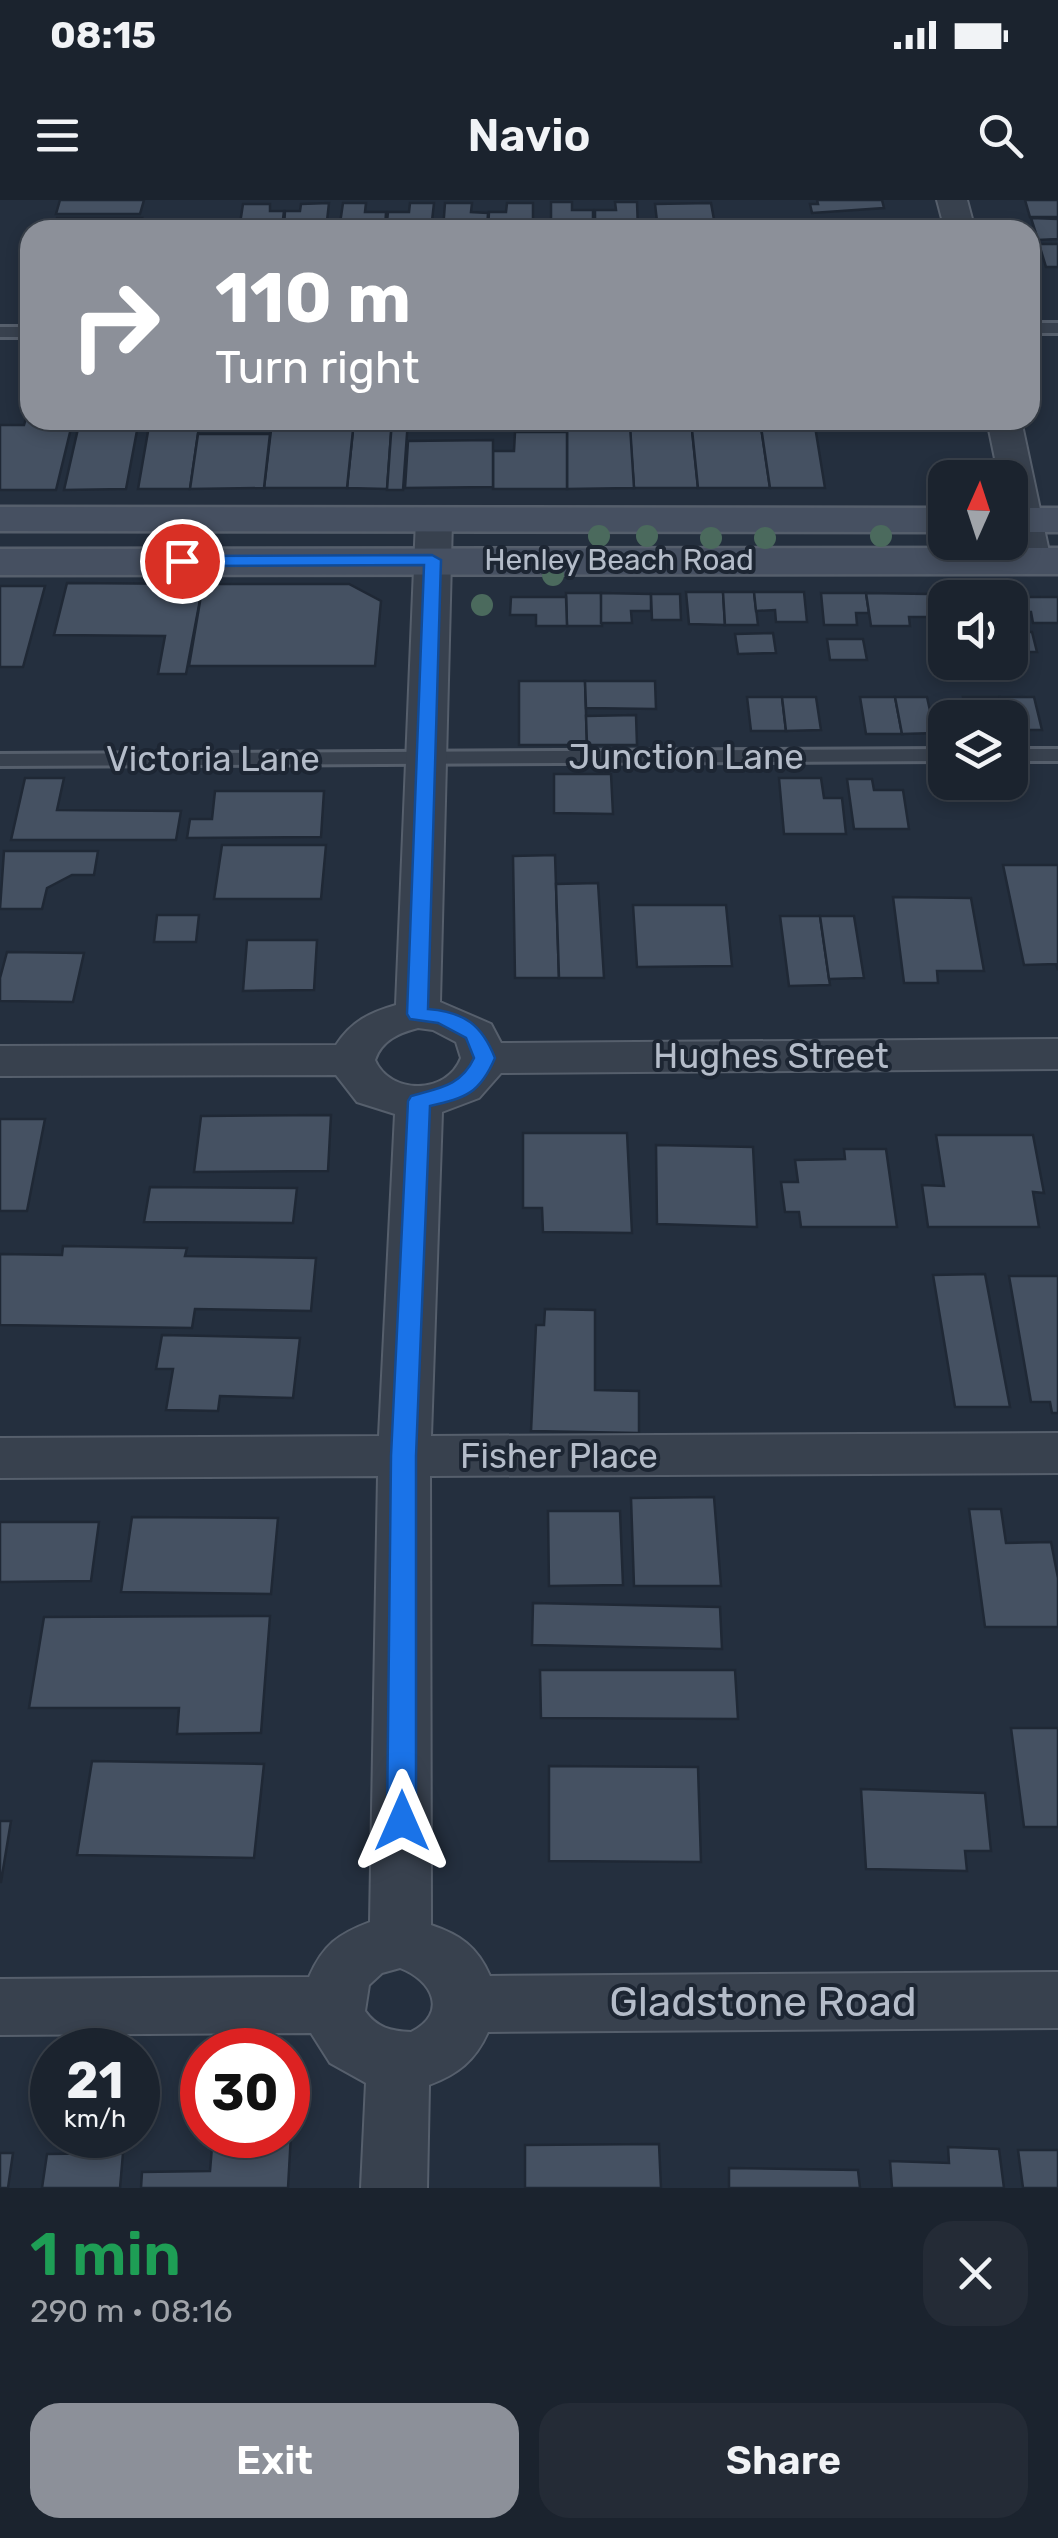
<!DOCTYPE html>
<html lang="en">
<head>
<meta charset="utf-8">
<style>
	:root { --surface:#1b232e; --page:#242b36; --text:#f1f3f6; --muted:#a0a4aa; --line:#39404a; --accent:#8c9099 }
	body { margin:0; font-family:Rubik,sans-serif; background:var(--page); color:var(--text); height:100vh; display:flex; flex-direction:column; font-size:38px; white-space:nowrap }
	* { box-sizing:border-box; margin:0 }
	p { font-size:32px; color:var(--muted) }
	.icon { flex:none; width:55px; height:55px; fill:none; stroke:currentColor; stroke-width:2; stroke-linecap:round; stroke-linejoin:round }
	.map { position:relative; height:1988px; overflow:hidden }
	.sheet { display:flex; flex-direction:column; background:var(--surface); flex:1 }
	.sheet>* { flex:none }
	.top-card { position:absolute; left:20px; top:20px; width:1020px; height:210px; border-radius:30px; box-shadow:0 5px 15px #0003,0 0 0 2px var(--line); background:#8c9099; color:#fff; overflow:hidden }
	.needle { width:65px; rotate:3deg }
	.fabs { position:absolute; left:928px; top:260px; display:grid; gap:20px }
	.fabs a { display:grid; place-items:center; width:100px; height:100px; border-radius:20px; background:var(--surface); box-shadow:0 5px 15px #0003,0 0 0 2px var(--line); font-size:50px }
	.speed { position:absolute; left:30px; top:1828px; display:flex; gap:20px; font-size:50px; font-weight:700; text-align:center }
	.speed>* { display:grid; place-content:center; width:130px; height:130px; border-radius:50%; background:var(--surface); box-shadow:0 5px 15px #0003,0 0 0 2px var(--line); line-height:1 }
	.speed small { font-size:25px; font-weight:400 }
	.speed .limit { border:15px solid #d22; background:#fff; color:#111 }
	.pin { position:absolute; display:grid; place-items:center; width:85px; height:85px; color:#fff; margin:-42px; border:5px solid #fff; border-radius:50%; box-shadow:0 2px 10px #0007 }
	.me { position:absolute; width:110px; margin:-55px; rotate:0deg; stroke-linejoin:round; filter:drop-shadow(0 0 8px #0008) }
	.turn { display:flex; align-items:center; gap:35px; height:210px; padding:0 30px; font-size:45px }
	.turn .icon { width:130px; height:130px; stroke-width:2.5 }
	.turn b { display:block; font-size:70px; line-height:85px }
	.round { display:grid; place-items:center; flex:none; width:105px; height:105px; border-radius:30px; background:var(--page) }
	.headline { display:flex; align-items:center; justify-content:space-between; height:170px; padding:0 30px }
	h1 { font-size:60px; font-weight:600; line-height:75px; color:#1e9e55 }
	.action { display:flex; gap:20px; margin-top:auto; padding:20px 30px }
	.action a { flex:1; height:115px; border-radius:30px; background:var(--accent); color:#fff; font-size:40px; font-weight:600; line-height:115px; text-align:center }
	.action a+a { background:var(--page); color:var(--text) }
	.status { display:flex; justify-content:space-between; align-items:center; height:70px; padding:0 50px; background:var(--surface); direction:ltr }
	.status svg { height:28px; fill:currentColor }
	header { display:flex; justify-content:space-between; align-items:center; height:130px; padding:0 30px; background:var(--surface); font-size:45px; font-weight:600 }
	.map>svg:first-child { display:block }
	.building { fill:#455162; stroke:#1f2835; stroke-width:2.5 }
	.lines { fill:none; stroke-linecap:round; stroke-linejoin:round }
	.service-casing { stroke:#565f6c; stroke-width:6 }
	.minor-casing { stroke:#565f6c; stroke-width:4 }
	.secondary-casing { stroke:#565f6c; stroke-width:5 }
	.service { fill:#38414e; fill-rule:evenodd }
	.minor { fill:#38414e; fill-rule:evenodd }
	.secondary { fill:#465061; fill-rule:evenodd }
	.tree { fill:#4b6a5d }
	.route { fill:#1a73e8; stroke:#114b97; stroke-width:2.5 }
	.labels { text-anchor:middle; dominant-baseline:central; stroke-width:8; stroke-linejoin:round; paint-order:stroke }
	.far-street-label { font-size:30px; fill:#b4bcc9; stroke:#1d2633 }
	.street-label { font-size:35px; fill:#b4bcc9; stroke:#1d2633 }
	.near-street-label { font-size:42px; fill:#b4bcc9; stroke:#1d2633 }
</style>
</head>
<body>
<div class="status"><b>08:15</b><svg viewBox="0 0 49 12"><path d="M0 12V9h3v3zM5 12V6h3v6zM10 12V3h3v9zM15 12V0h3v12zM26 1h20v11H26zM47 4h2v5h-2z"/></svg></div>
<header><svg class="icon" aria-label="menu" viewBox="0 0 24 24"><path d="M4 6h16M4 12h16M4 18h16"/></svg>Navio<svg class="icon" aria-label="search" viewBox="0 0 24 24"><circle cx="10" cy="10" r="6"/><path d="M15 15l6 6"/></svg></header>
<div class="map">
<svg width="1058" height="1988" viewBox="0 0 1058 1988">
	<rect width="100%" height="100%" fill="#242f3e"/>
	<g class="building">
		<path d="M60,0H144L140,14H56Z"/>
		<path d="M817,0H882L884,8L812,13L810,4H818Z"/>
		<path d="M1025,0H1058V17H1030Z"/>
		<path d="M551,2H572V10H593V24H579V30H551Z"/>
		<path d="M615,2H637L638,30H610L609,24H595V10H616Z"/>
		<path d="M329,3L326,30L284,28L285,11H300L301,4Z"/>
		<path d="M343,3H366L365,12H386L385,30H339Z"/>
		<path d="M410,3H434L431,30H386L388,12H409Z"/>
		<path d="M445,3H472L471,12L488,13L487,30H443Z"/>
		<path d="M507,3H533V30L488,29L489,12H506Z"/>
		<path d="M711,3L715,25H708L709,30H658L655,4Z"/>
		<path d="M243,4H270V11H284L282,28L239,30Z"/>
		<path d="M57,18H142L139,30H54Z"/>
		<path d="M1031,18L1058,19V39L1038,40Z"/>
		<path d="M886,24L888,30H822L821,25Z"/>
		<path d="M1039,44H1058V67H1046Z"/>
		<path d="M30,205V220H73L56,290H0V225H24Z"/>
		<path d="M80,220H139L126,289L64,290Z"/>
		<path d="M150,220H200L190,289H138Z"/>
		<path d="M354,220H392L387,289L347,288Z"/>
		<path d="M392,220H408L403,290H387Z"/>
		<path d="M629,220H691L698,288H634Z"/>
		<path d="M691,220H760L770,288H698Z"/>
		<path d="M760,220H814L825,288H770Z"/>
		<path d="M567,225H630L634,288L567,289Z"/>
		<path d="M271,230H353L347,288H264Z"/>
		<path d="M515,232H567V289H493V251H514Z"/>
		<path d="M198,234H270L264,288L190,289Z"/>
		<path d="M493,240V287L405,288L408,241Z"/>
		<path d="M67,383L203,384L186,474H158L165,436L54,435Z"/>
		<path d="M203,384H349L381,401L375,466H189Z"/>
		<path d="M0,386H45L23,467H0Z"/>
		<path d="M686,392H723L725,425L689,424Z"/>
		<path d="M723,392H754L758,425H725Z"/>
		<path d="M754,392H804L807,422H776L775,410L756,411Z"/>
		<path d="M566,393H601L602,426H567Z"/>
		<path d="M601,393L651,394V411H631L632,423H601Z"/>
		<path d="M821,393H866L869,413H856L857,425H824Z"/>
		<path d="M866,393L929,394L933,417H909L910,426H871Z"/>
		<path d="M651,394H680L681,420H652Z"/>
		<path d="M511,397H566L567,426H536V415H510Z"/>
		<path d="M1008,397H1058V423H1033L1031,412H1012Z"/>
		<path d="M1010,432H1032L1037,452H1010Z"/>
		<path d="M773,433L776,453L738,454L735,434Z"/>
		<path d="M827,439H863L867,460H830Z"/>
		<path d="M519,481H585L587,545H519Z"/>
		<path d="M585,481H655L656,509L586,508Z"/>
		<path d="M747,497H782L786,531H751Z"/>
		<path d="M782,497H816L821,530L786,531Z"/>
		<path d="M860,497H895L902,534H866Z"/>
		<path d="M895,497H927L935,533L902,534Z"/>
		<path d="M963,497H1000L1004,518H966Z"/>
		<path d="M1000,497H1034L1042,530H1010V518H1004Z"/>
		<path d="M636,515L637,545H587L586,516Z"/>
		<path d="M554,574H611L613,614L554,613Z"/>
		<path d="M25,578H64L57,610L181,611L176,640H11Z"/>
		<path d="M779,578H821L824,598H842L846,634H784Z"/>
		<path d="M847,579H872L874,590H903L909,629H854Z"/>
		<path d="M215,591H324L321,637L187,638L190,619H212Z"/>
		<path d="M222,645H326L321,699H214Z"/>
		<path d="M4,651H98L94,675H72L47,688L42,709H0Z"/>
		<path d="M555,655L559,778H515L513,656Z"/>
		<path d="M1003,665H1058V770L1056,764L1024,765Z"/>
		<path d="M598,683L604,778H559L556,684Z"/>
		<path d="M893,697L971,698L984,771H937L938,783H904Z"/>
		<path d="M633,705H726L732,766L637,767Z"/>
		<path d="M157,715H199L196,742H154Z"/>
		<path d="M780,716H820L830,785L789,786Z"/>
		<path d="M820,716H854L864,778L829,779Z"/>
		<path d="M247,740H317L314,790L243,791Z"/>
		<path d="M7,752L84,753L73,802L0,801V778Z"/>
		<path d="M331,915L328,971L194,972L201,916Z"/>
		<path d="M0,919H45L27,1011H0Z"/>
		<path d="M523,933H627L632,1033L543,1032L542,1008H523Z"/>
		<path d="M936,935H1033L1044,993L1033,992L1039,1027H928L922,985L944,986Z"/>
		<path d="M656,945L753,947L757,1027L657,1024Z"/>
		<path d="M844,949H886L897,1027H801L799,1012H785L781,982H798L795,960L845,959Z"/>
		<path d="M150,987L297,988L293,1023L144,1022Z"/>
		<path d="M63,1046L187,1048L185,1056L316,1058L311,1111L195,1109L192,1128L0,1125V1054L62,1055Z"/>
		<path d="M985,1074L1010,1207H955L933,1075Z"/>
		<path d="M1009,1076H1058V1213H1052L1050,1202H1031Z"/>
		<path d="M545,1109L595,1110V1190L639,1191V1233L531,1231L536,1125H544Z"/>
		<path d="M162,1135L300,1138L293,1198L220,1196L218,1211L166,1210L173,1169H156Z"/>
		<path d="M714,1297L721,1386H634L631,1298Z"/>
		<path d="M969,1309H1001L1006,1343L1051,1342L1058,1378V1427H985Z"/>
		<path d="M548,1311H620L623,1385L549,1386Z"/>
		<path d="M132,1317L278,1318L271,1394L121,1392Z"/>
		<path d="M0,1322H99L91,1381L0,1382Z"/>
		<path d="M533,1403L720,1407L722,1449L532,1445Z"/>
		<path d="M270,1416L261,1533L177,1534L179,1508H29L44,1417Z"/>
		<path d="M540,1470H735L738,1519L541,1518Z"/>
		<path d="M1011,1528H1058V1627H1024Z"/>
		<path d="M92,1561L264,1564L254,1658L77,1655Z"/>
		<path d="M549,1566L698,1567L701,1662L549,1661Z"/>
		<path d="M861,1589L985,1593L991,1651H965L967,1671L866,1669Z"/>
		<path d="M0,1621H11L1,1682H0Z"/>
		<path d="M288,1916H292L288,1988H141L142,1972L210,1971L213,1935H288Z"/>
		<path d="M659,1944L661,1988H525V1945Z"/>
		<path d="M948,1947L999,1949L1004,1988H892L890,1961L949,1963Z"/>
		<path d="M1018,1950H1058V1988H1023Z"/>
		<path d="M0,1953H13L8,1988H0Z"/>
		<path d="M123,1953L120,1988H42L47,1954Z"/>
		<path d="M729,1968L858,1970L860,1988H729Z"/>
	</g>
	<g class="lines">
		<g class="service-casing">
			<g id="service">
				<rect x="1030" y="123" width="28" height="10"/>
				<rect x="0" y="127" width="30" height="10"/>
				<path d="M945,549V561L0,566V554Z"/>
				<rect x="1010" y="549" width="48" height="12"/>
			</g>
		</g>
		<g class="minor-casing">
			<g id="minor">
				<path d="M937,0H967L975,30H945Z"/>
				<path d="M987,220H1021L1051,361L1046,369L1033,372L1020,369C1004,344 1010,306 1010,278H999Z"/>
				<path d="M434,309L446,313L452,320L440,802L491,824L501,843L1058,839V869L501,873L479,898L442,912L431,1236L1058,1233V1273L430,1276L431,1725C460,1735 477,1746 490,1776L1058,1772V1828L488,1832C475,1861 458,1874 429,1885L427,1988H361L366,1883L330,1863L311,1833L0,1835V1779L309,1777C323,1745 338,1734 370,1722L378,1276L0,1278V1238L379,1236L395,914L357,902L336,875L0,876V846L336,845C352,821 369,813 396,805L416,320L422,313ZM418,828L433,830L456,842L461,858C447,895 390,895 375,860C382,840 399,833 418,828ZM400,1768C432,1780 449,1813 411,1832C391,1831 377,1828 365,1811L369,1785L382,1773Z"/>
			</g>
		</g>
		<g class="secondary-casing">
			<g id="secondary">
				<path d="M0,307L945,308V332L0,331Z"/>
				<rect x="1010" y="308" width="48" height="24"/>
				<path d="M1058,348V374L0,375V349Z"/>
			</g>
		</g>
		<use href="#service" class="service"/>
		<use href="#minor" class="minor"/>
		<use href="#secondary" class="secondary"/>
	</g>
	<g class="tree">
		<circle cx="599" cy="336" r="11"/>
		<circle cx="647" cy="336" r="11"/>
		<circle cx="881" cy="336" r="11"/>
		<circle cx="711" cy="338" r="11"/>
		<circle cx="765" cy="338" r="11"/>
		<circle cx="553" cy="375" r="11"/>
		<circle cx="482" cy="405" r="11"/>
	</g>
	<path class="route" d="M432,355L441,360L428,809C465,812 482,825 495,858C480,893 466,898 430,906L416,1256V1621L411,1630L402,1633L392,1630L387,1621L391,1256L408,901L411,896C439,888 461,886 474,858L466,838L438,823L410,819L407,814L424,365L182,366L173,361L182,356Z"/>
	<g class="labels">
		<g class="far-street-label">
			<text x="619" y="360">Henley Beach Road</text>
		</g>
		<g class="street-label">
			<text x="686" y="557">Junction Lane</text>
			<text x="213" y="559">Victoria Lane</text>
			<text x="771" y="856">Hughes Street</text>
			<text x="559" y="1256">Fisher Place</text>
		</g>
		<g class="near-street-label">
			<text x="763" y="1802">Gladstone Road</text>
		</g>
	</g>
</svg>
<div class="fabs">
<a><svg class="needle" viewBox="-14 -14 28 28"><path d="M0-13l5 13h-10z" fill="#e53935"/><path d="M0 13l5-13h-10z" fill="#a0a4aa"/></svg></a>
<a><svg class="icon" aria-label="sound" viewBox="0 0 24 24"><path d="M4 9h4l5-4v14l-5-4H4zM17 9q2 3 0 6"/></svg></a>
<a><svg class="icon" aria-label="layers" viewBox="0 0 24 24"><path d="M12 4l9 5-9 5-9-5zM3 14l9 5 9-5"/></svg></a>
</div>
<div class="speed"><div>21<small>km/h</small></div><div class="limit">30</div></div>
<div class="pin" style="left:182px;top:361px;background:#d93025"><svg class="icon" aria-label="arrive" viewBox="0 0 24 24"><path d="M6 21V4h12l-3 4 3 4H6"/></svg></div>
<svg class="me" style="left:402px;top:1621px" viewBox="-20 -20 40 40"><path d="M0-17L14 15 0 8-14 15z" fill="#1a73e8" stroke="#fff" stroke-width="4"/></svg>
<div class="top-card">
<div class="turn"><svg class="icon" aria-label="right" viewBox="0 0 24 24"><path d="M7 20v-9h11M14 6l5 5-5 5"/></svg><div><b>110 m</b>Turn right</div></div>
</div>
</div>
<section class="sheet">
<div class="headline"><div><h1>1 min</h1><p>290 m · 08:16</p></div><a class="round"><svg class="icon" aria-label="close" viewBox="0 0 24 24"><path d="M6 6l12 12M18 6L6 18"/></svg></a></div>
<div class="action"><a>Exit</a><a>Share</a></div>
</section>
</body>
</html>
